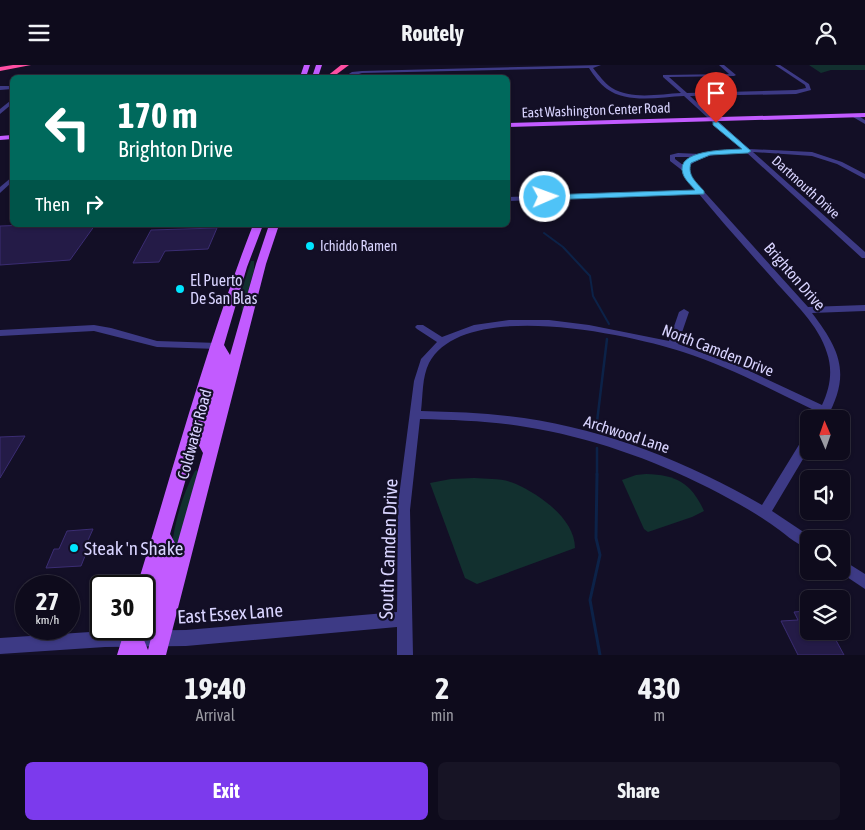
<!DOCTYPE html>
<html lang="en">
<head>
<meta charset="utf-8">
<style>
	:root { --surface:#0e0b1c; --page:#171425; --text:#f1f3f6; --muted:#9b9ba3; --line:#2e2b3b; --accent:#7c3aed }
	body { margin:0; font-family:"Asap Condensed",sans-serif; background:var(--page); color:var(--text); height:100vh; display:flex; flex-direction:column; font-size:19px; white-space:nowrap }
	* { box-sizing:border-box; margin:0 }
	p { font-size:16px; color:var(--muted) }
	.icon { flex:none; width:28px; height:28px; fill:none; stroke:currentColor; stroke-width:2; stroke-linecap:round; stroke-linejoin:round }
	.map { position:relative; height:590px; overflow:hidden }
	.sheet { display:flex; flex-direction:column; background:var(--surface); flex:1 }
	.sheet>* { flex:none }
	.guide { position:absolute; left:10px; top:10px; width:500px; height:152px; border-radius:8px; box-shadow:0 1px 4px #0004,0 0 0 1px var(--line); background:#00695c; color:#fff; overflow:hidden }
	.needle { width:32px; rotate:358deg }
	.fabs { position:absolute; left:800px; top:345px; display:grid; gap:10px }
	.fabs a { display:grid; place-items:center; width:50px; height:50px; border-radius:8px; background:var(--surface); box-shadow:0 1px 4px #0004,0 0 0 1px var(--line); font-size:25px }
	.speed { position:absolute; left:15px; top:510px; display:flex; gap:10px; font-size:25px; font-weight:700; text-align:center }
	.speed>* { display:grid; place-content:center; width:65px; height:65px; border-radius:50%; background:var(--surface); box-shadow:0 1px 4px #0004,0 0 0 1px var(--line); line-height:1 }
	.speed small { font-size:12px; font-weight:400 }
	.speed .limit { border:2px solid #111; border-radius:8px; background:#fff; color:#111 }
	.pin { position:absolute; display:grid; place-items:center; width:42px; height:42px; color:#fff; margin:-51px -21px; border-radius:50% 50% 50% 0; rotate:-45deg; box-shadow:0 0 5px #0007 }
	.pin .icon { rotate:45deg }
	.me { position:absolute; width:55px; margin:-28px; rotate:88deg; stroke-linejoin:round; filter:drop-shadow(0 0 4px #0008) }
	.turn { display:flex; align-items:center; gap:18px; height:105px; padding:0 25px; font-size:22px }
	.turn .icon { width:65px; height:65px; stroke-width:2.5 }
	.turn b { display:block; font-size:35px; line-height:42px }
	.then { display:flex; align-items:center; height:48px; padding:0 25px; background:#0003; gap:10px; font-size:19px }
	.eta { display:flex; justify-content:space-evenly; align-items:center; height:85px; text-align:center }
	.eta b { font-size:30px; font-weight:700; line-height:35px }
	.button { display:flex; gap:10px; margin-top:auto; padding:10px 25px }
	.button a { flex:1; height:58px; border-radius:8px; background:var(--accent); color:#fff; font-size:20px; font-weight:700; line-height:58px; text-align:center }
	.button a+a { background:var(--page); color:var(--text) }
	header { display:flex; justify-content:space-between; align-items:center; height:65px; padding:0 25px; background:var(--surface); font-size:22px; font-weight:700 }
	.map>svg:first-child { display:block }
	.green { fill:#12302f }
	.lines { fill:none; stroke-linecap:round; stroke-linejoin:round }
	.stream-far2 { stroke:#0c2248; stroke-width:2 }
	.stream-far1 { stroke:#0c2248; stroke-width:2.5 }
	.stream { stroke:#0c2248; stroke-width:3 }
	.building { fill:#241b47; stroke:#3b2d73 }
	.street { fill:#3d3a85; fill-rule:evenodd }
	.primary { fill:#c25bff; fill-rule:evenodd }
	.highway { fill:#ff4fa3; fill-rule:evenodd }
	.route { fill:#4fc3f7; stroke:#337fa1 }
	.poi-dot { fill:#00e5ff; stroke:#130f26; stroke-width:2 }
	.labels { text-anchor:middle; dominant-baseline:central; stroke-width:4.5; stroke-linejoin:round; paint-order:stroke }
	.far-street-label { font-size:14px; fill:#d9d4ff; stroke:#130f26 }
	.far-poi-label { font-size:14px; fill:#d9d4ff; stroke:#130f26; text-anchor:start }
	.street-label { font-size:16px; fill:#d9d4ff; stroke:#130f26 }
	.poi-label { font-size:16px; fill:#d9d4ff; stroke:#130f26; text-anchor:start }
	.near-poi-label { font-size:19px; fill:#d9d4ff; stroke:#130f26; text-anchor:start }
	.near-street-label { font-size:19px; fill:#d9d4ff; stroke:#130f26 }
</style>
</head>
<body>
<header><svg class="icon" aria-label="menu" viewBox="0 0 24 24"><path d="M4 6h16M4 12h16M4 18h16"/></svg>Routely<svg class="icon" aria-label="person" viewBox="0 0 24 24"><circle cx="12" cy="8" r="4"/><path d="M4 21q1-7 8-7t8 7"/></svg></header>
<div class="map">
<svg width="865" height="590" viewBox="0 0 865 590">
	<rect width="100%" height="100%" fill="#130f26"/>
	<g class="green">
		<path d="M809,0H865V5H831L821,8Z"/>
		<path d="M251,196H254V205L242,248L241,228Z"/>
		<path d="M197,405L198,407L171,507H168C173,469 177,440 195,406Z"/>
		<path d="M646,409C677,410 691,418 704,446L692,452L648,467L644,464L622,415L636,410Z"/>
		<path d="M474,413C488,414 503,413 516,419C540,430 575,454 575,483L477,519L465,513L430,418L451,414Z"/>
	</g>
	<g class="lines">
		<path class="stream-far2" d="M544,168L563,182L590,211L593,231L609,259"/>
		<g class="stream-far1">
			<path d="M596,365L607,274"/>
			<path d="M597,383V410"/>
		</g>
		<path class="stream" d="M597,409L596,473L600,490L590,535L600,590"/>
	</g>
	<g class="building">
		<path d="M30,160H95L70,195L0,200V161Z"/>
		<path d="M217,163L208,184L165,186L159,197L133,198L151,165Z"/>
		<path d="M25,371L0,413V372Z"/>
		<path d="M93,464L85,482L89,481L81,501L46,503L54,484H59L67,466Z"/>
		<path d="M806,546L809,551V566H831L844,590H798L781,556L798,555L794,547Z"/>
	</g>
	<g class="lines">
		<g class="street">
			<path d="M601,0L593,3C599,10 604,18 612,23C631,35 660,29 681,28L663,12V10L729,9L719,0H724L736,10L734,11L669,12L687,28L796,25L806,23L805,20L775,0H780L809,19L811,25L796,29L690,31L749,84L812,87L842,97L865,109V114L837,99L812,91L753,87L865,187V193H862L746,87C727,88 705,88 689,101L690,111L808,242L865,240V246L812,248C841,286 851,310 826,354H815L818,347C774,326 730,302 683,287C628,269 464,233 429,298C422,312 423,330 421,346C456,347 490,348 524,353C607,365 690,398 762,440L805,370L809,369V384L772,446L814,474H809V484C795,479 783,467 771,459C751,445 730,434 709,423C652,394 589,372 526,362C491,356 456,355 420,354L410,445L413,590H397V562L186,581L105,582L0,589V573L105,566L186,565L397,547L398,439L414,316L421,294L437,277L417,264L415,262L417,260H423L442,272L474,260L509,255H549L589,260L669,276L679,247L684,244L689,247L678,279L743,303L822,340C830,323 833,306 827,288C819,260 793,237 774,215C749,187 723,158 699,129L508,136V132L695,125L684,111L683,106L670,96V90L678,88L701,89L725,85L742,84L684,31C660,32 628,39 607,24C600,19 594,11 589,3L362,8L349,12H344L352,7L362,6ZM675,92H693L683,100L675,94Z"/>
			<path d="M0,21H12V24L0,25Z"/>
			<path d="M10,36H12V39L0,49V44Z"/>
			<path d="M853,50H857L865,55V59L853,52Z"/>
			<path d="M12,112V117L0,128V122Z"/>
			<path d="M94,260L111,263L157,276L218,278L223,281L218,284L157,282L94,266L0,271V265Z"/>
			<path d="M841,494L865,509V524L838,506H841Z"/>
		</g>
		<g class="primary">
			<path d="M304,0H310L306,12H300Z"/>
			<path d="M316,0H322L318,12H312Z"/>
			<path d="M865,48V52L508,62V58Z"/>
			<path d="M12,70V74L0,75V71Z"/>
			<path d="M253,160H263L247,202L224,280L230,290L256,199L269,160H279L266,199L166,590H117L125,564H143L142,570L148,585L151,573L145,557L151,534L144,538V521H137C174,401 207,278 253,160ZM200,365L197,377L203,388L174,490L175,478L170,469Z"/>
		</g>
		<g class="highway">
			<path d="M13,0H31L0,6V2Z"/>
			<path d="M341,0H349L333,12H326Z"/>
		</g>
	</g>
	<path class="route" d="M713,57H718L751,86L748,88L710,90L691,98C687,110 696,117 704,126V129L545,135L541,132L545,130L695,125C691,120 685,115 683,109C674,84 728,85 742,84L713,60Z"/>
	<g class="poi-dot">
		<circle cx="310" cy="181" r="5"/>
		<circle cx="180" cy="224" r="5"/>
		<circle cx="74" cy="483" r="5"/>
	</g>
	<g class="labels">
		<g class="far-street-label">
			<text transform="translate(596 45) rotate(-2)">East Washington Center Road</text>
			<text transform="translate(806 122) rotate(42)">Dartmouth Drive</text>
		</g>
		<g class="far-poi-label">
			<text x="320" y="181">Ichiddo Ramen</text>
		</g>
		<g class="street-label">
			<text transform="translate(795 211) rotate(49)">Brighton Drive</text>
			<text transform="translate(718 285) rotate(21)">North Camden Drive</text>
			<text transform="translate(194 369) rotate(-75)">Coldwater Road</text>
			<text transform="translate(627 369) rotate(18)">Archwood Lane</text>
		</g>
		<g class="poi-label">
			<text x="190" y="215">El Puerto<tspan x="190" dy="18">De San Blas</tspan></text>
		</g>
		<g class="near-poi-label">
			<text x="84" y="483">Steak 'n Shake</text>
		</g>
		<g class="near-street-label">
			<text transform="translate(388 484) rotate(-88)">South Camden Drive</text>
			<text transform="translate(230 548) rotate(-4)">East Essex Lane</text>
		</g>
	</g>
</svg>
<div class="fabs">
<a><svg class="needle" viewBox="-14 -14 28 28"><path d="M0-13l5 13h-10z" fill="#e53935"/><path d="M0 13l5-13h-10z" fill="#9b9ba3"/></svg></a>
<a><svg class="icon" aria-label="sound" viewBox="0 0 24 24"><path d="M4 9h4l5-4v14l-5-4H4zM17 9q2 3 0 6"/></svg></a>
<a><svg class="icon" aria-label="search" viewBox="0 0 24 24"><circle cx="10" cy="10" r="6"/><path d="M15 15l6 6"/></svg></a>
<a><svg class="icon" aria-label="layers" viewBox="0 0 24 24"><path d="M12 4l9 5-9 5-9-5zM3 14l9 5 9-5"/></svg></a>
</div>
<div class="speed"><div>27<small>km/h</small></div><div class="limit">30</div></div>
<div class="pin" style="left:716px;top:58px;background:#d93025"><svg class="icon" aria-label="arrive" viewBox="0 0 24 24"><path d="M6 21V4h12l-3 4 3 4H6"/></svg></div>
<svg class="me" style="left:545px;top:132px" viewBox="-20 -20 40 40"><circle r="17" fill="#4fc3f7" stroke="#fff" stroke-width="3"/><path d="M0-11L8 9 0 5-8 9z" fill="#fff"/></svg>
<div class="guide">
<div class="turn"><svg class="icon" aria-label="left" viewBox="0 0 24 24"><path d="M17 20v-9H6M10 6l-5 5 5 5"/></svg><div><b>170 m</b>Brighton Drive</div></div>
<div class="then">Then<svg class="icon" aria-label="right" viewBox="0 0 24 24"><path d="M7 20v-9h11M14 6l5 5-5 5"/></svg></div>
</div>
</div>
<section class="sheet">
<div class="eta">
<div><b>19:40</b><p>Arrival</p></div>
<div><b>2</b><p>min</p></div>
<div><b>430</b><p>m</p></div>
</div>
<div class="button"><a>Exit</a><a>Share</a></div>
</section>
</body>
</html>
